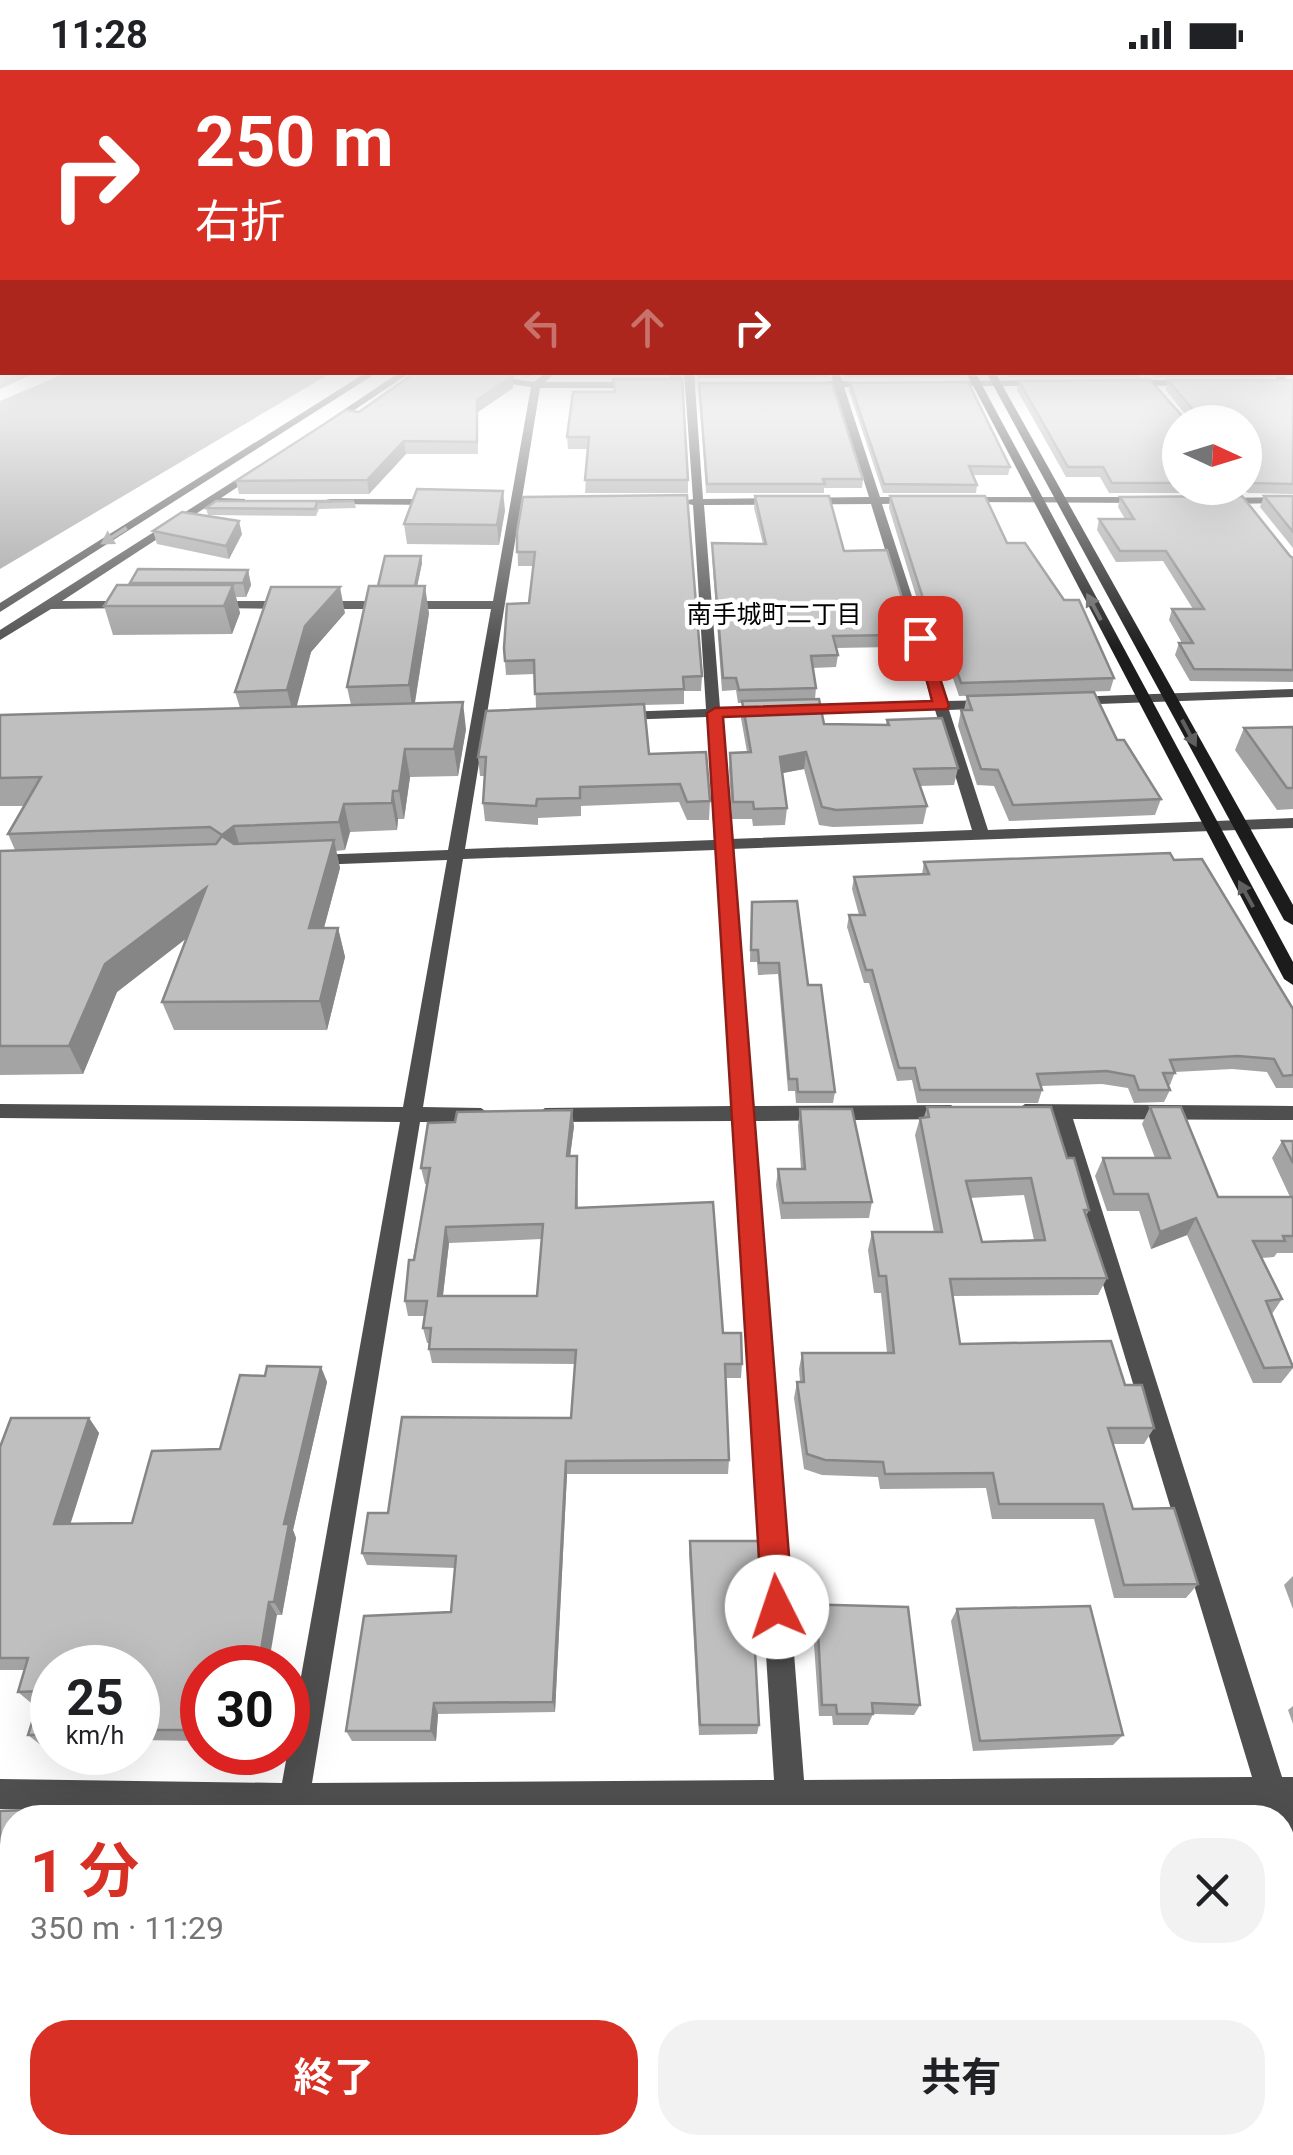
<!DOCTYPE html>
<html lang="ja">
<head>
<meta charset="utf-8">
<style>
	:root { --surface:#fff; --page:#f2f2f2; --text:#202124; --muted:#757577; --accent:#d93025 }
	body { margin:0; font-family:Roboto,"Noto Sans JP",sans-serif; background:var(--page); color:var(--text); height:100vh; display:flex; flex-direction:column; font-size:38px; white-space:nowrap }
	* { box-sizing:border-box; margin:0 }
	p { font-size:32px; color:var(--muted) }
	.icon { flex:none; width:55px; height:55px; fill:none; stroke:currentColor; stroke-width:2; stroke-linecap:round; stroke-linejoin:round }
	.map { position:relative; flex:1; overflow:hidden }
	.details { position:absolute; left:0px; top:1735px; width:1295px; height:350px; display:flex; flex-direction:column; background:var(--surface); border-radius:40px 40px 0 0; box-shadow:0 10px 40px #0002 }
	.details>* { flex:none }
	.guide { position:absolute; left:0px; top:0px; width:1295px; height:305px; box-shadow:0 10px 40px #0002; background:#d93025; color:#fff; overflow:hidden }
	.needle { width:65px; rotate:94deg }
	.tools { position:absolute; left:1162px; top:335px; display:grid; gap:20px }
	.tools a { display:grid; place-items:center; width:100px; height:100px; border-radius:50%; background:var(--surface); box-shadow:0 10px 40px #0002; font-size:50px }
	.speed { position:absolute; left:30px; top:1575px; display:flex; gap:20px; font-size:50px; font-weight:700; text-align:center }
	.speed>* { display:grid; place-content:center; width:130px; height:130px; border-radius:50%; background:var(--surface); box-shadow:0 10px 40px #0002; line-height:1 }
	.speed small { font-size:25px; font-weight:400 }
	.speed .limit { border:15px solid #d22; background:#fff; color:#111 }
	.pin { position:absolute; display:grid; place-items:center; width:85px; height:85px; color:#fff; margin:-42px; border-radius:20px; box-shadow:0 5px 15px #0006 }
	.me { position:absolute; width:110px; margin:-55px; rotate:356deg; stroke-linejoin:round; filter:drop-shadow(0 0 8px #0008) }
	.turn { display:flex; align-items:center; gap:35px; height:210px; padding:0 30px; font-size:45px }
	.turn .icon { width:130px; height:130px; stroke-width:2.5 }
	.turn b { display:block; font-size:70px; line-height:85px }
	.lanes { display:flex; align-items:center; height:95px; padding:0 30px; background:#0003; justify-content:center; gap:50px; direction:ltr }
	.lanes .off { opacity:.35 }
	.round { display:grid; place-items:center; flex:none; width:105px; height:105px; border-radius:40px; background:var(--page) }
	.head { display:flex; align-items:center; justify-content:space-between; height:170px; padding:0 30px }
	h1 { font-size:60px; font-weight:700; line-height:75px; color:var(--accent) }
	.primary-button { display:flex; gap:20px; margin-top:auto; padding:20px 30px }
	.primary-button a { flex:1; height:115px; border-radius:40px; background:var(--accent); color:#fff; font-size:40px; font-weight:700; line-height:115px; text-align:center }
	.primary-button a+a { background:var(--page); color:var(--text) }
	.status { display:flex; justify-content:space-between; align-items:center; height:70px; padding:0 50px; background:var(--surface); direction:ltr }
	.status svg { height:28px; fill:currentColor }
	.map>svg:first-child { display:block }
	.water { fill:#9d9d9d }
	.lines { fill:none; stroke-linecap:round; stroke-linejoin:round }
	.street { fill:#4f4f4f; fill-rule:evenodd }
	.secondary { fill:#1c1c1c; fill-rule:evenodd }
	.wall { fill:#a4a4a4; fill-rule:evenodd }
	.shaded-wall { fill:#868686 }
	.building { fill:#bfbfbf; stroke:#868686; stroke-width:2.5; fill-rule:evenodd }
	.oneway { fill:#959595 }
	.oneway2 { fill:#606060 }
	.route { fill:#d93025; stroke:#8d1f18; stroke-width:2.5 }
	.labels { text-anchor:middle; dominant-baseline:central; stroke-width:9; stroke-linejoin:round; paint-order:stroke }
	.far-neighbourhood-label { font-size:25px; fill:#000; stroke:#fff }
</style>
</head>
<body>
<div class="status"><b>11:28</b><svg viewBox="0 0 49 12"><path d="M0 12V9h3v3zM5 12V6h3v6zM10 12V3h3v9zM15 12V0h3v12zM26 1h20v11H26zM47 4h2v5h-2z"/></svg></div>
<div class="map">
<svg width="1293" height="2085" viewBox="0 0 1293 2085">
	<rect width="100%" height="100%" fill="#fff"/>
	<path class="water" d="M66,303V302L331,303L0,499V331Z"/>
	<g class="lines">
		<g class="street">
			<path d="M367,302H378L0,542V533Z"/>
			<path d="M400,302H411L332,355L324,353Z"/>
			<path d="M435,302H463L534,312L546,302H556L545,312H641L646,315L641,318H540L465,779L714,770L707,647L622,650L615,646L622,642L706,639L693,435L679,432L693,429L684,302H694L703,429L869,427L834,317L800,314L833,311L831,302H839L842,311L881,314L844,317L880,427H916L921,430L916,433L882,434L946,631L993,630L1000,634L993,638L949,640L988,760L1293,748V758L731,779L751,1036L951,1035L961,1042L951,1049L752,1051L804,1710L1252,1707L1053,1049L1025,1048L1015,1041L1025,1034L1293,1036V1050L1073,1049L1282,1707H1293V1804L1282,1800V1748H1265L1262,1737L807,1740V1748H777L776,1740L307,1743L306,1748H276L277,1743L0,1739V1709L282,1713L400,1052L0,1048V1034L403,1037L447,790L314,795L306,790L314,785L448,780L491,539H318L312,535L318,531H493L531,317ZM871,434L932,632L797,636L790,640L797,644L935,640L972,760L730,769L721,647L768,645L775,641L768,637L720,638L704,435ZM715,780L731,1036L545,1038L535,1045L545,1052L732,1051L774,1710L312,1713L420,1052H481L491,1045L481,1038L423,1037L463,789Z"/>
			<path d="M1270,302H1280L1293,316V324Z"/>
			<path d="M1125,310H1191L1196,313L1191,316L1122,315Z"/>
			<path d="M955,311L1046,310L1051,313L1046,316H952Z"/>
			<path d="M259,395L264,398L263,400L221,428L245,429V433L211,434L62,531H129L133,532V538L51,539L0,570V560Z"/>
			<path d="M960,427H1146L1151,430L1146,433L956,432V428Z"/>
			<path d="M1293,427V433L1220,434L1214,431L1220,428Z"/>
			<path d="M330,429H436L442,432L436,435L326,434V430Z"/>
			<path d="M213,531H289L295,535L289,539L209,538V532Z"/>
			<path d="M1293,619V627L1071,635L1064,631L1071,627Z"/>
			<path d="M218,2072H253L252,2085H216Z"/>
			<path d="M801,2072H837L838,2085H802Z"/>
		</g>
		<g class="secondary">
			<path d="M966,302H975L1293,892V915L1284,909Z"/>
			<path d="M986,302H995L1293,835V855L1284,850Z"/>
		</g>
	</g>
	<g class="wall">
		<path d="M1293,288V307H1155L1149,302H1292Z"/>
		<path d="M494,302H536L529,307Z"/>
		<path d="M669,302H683L681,308H670Z"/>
		<path d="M697,302H830L828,307L698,308Z"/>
		<path d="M843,302H961V307H845Z"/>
		<path d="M1007,302H1145L1138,307H1009Z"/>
		<path d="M613,309L688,410V423H585L588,379H568L567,367L614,322Z"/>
		<path d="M1168,310H1293V424L1248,423L1240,418H1245V352H1180V418H1237L1230,423H1109L1100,407H1066L1017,320L1019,311L1184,348L1187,347L1166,320Z"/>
		<path d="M699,313L863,409L862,418H824V423H706Z"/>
		<path d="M850,313L1010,397L1008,405H973L977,415L976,423H883L849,321Z"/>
		<path d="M513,318L478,342V384H406L369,424H239L236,411L359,342Z"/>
		<path d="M755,426L844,481L917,576L915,588H895L892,577L836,578L838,585L836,597L813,598L816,618L815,629L824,654L886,655L887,650L958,698L954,715L920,716L927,736L923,754L833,757L819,755L804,699L782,703L787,738L785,755L753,756L752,749H732L729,700L730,683L747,682L741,648L742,633H738L736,620L722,621L712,485V473L763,474L754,438Z"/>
		<path d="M890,426L1007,473L1064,530L1114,608L1110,621L959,626L946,588H935L889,438Z"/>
		<path d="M1264,426H1293V478L1260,437Z"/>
		<path d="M1120,427L1293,488V612L1190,611L1175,585L1179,573H1182L1169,550L1172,539H1193L1163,491L1116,492L1097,460L1099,449H1125L1118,437Z"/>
		<path d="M354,431L356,438L319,439L316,446L208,445L206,438Z"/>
		<path d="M505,440L499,475L407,474L404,454Z"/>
		<path d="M153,461L242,464L229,489L157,474Z"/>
		<path d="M517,462L702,606L701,621H684V634L644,635L649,684L710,731L709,750H687L679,732L581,736V746L538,748V755L485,751L483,733L485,706H480L478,687L536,638L535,604L506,605L504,578L529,533L533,496H518Z"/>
		<path d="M421,486L422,493L417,516L429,543L415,633L466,659L458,706L410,707L404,749H398L397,760L350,762L345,780L336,781L340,798L324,858H338L345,887L327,960H174L162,932L187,868L117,922L83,1004L0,1005V781L15,780L8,764L24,736H0V645L240,638L235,622L345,543L311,582L296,636L351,635L347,617L378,516Z"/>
		<path d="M248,500L251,515L246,527H236L240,543L232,564L113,565L104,536L131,515L130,513Z"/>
		<path d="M967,626L1161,729L1155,745L1009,751L994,716L977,715L958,656L961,640H964Z"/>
		<path d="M1293,657V739L1277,740L1235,680L1244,658Z"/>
		<path d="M1174,790L1293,939V1018H1276L1267,1002L1232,999L1175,1002L1170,1015H1168L1170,1020L1164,1032L1134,1033L1128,1018L1102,1014L1041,1016L1042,1020L1038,1033H917L912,1010L897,1011L869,913H864L847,857L849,845H859L852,819L854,807L922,804L924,792Z"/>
		<path d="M751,843L808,915L835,1022L833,1033H796L795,1021H788L778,904L758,905L757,892H750Z"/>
		<path d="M927,1037L1067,1088L1089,1140L1086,1146L1107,1208L1098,1225L953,1226L960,1274L1125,1315L1154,1358L1144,1374H1113L1133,1439L1198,1514L1186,1528H1114L1094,1449H992L986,1418L880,1419L878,1407L822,1405L804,1399L794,1328L797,1312H800L799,1299L802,1283H887L881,1223H874L868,1180L872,1162H934L915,1065L920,1048L924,1047ZM1024,1125L1034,1170L982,1172L970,1128Z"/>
		<path d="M1150,1037L1218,1127H1290L1272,1088L1282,1071H1293V1183H1277L1274,1187L1261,1188L1282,1229L1272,1244L1293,1298L1281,1313H1253L1187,1165L1151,1179L1139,1141H1107L1095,1106L1103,1088H1155L1142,1054Z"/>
		<path d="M800,1039L872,1132L869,1148L781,1149L776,1115L778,1099H801L798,1056Z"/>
		<path d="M574,1056L570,1086H577L578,1137L723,1263L742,1294L741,1308H726L729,1390L728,1404H567L555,1642L438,1644L436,1671H352L346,1661L451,1542L455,1498L367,1495L362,1483L388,1443L571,1348L575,1294L432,1293L429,1279V1273H427L423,1258L425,1246H408L405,1231L427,1114H425L421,1098ZM542,1169L537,1226H443L449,1173Z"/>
		<path d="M321,1297L327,1312L293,1460L296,1468L282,1545H277L202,1598V1671L138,1670V1598H52V1676H42L28,1665L39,1633H31L18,1622L24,1600H0V1377L89,1348L99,1363L70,1454L132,1453L220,1379L265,1306Z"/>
		<path d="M690,1471L764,1563L762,1573H755L759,1655L757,1664L699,1665L689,1483Z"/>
		<path d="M1293,1506V1539L1284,1515Z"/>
		<path d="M798,1534L920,1635L914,1645L873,1644L868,1655H833L832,1646H819L814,1574H797L795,1546Z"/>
		<path d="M957,1539L1123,1665L1113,1675L973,1681L951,1551Z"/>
		<path d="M1293,1636V1654L1288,1640Z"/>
		<path d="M1282,1761L1293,1791V2036H1282Z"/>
		<path d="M915,2072H991L993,2085H916Z"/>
		<path d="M1070,2072H1254L1257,2085H1072Z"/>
	</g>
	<g class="shaded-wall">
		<path d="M5,302H37L0,319V305Z"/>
		<path d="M513,306V318L478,342V384L477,330Z"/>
		<path d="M404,371L406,384L369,424L367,410Z"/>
		<path d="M503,421L505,440L499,475L497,455Z"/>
		<path d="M239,451L242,464L229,489L226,476Z"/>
		<path d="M421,486L422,493L415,527L414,520Z"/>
		<path d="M248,500L251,515L246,527L243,513Z"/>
		<path d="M233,515L240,543L232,564L224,536Z"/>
		<path d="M425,516L429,543L413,643L409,615Z"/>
		<path d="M340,517L345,543L311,582L294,647L287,620L305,556Z"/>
		<path d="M463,632L466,659L458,706L454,679Z"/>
		<path d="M405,679L410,707L404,749L399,721Z"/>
		<path d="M806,682L804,699L778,704L780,687Z"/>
		<path d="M393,721L398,749L397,760L392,733Z"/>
		<path d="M344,734L350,762L345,780L339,752Z"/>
		<path d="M234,756L242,784L230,793L222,765Z"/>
		<path d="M334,770L340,798L316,887L309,858Z"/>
		<path d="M206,818L215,846L117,922L83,1004L69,976L105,894Z"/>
		<path d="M338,858L345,887L327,960L320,931Z"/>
		<path d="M572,1040L574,1056L568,1102L567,1086Z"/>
		<path d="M1196,1148L1187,1165L1151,1179L1160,1162Z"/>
		<path d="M446,1157L449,1173L441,1241L438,1226Z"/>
		<path d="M321,1297L327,1312L293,1460L296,1468L282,1545L274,1532L284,1454Z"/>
		<path d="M89,1348L99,1363L66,1468L54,1454Z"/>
		<path d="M566,1391L567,1404L555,1642L553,1632Z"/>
		<path d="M269,1532L277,1545L268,1598H258Z"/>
		<path d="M434,1633L438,1644L436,1671L431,1661Z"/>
		<path d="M82,1738L95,1748H79Z"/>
		<path d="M146,2072H165L162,2085H143Z"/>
		<path d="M508,2072H512L511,2085H507Z"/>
	</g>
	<g class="building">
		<path d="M0,288H2V302H5L0,305Z"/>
		<path d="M416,302H493L513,306L477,330V372L404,371L367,410L236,411L346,340L359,342Z"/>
		<path d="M613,309H682L688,410H585L589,367H567L573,322H615Z"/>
		<path d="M1150,310L1184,348L1193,345V340L1168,310H1293V414L1252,413L1245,408V352H1180V413H1112L1103,397H1068L1019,311Z"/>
		<path d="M968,312L1010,397L969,396L977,415L884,414L850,313Z"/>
		<path d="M699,313H832L863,409H823L825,414H707Z"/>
		<path d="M417,419L503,421L497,455L404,454Z"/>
		<path d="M687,425L702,606L683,607L684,619L535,624L534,590L505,591L504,578L507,534L529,533L535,482H517V462L523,427Z"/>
		<path d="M755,426H829L844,481L887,480L917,576H897L894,565L833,566L838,585L811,586L816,618L739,620L736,608H723L712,473L766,474Z"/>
		<path d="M890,426H985L1007,473H1025L1064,530H1079L1114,608L961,613L948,575H938Z"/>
		<path d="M1242,426L1290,486L1293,488V600L1194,599L1179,573H1193L1172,539H1204L1166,481H1120L1099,449H1134L1120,427Z"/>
		<path d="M1264,426H1293V462Z"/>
		<path d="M216,431H354L317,432L315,439L206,438Z"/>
		<path d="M182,442L239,451L226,476L153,461Z"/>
		<path d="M385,486H421L415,516H378Z"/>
		<path d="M138,499L248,500L243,513H130Z"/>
		<path d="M117,515H233L224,536H104Z"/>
		<path d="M369,516H425L409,615L347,617Z"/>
		<path d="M271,517H340L305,556L287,620L235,622Z"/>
		<path d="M1094,622L1117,670H1124L1161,729L1013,735L998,700L981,699L961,640H972L967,626Z"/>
		<path d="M819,629L824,654L889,655L887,650L942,648L958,698L914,699L927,736L836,740L822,737L806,682L780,687L787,738L754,739L753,732H733L730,683L751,682L742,631Z"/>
		<path d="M463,632L454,679H405L399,721H393L392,733L344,734L339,752L234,756L222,765L210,757L8,764L41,707L0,708V645Z"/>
		<path d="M644,634L649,684L706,682L710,731L687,732L680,714L580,717V728L537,729L536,736L483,733L486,687H478L486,641Z"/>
		<path d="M1293,657V718H1287L1244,658Z"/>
		<path d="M222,766L234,774L334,770L309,858H338L320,931L162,932L206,818L105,894L69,976H0V781L216,774Z"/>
		<path d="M1170,783L1174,790L1202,789L1293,939V1005L1283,1006L1274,989L1238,986L1170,990L1175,1003H1163L1170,1020H1139L1134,1006L1107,1001L1037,1004L1042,1020H920L915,998H899L872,900H866L849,845H865L854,807L929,804L924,792Z"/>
		<path d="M797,831L808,915H821L835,1022H798L797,1009H789L779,893H759L758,880H751L752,832Z"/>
		<path d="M927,1037H1051L1067,1088H1074L1089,1140H1084L1107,1208L950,1209L960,1274L1111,1271L1125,1315H1142L1154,1358H1108L1133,1439L1174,1438L1198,1514L1124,1515L1103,1434H999L993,1403L885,1404L883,1392L825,1390L807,1384L797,1312H804L802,1283H894L886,1206H879L872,1162H942L920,1048L929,1047ZM1031,1108L1045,1170L982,1172L966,1111Z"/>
		<path d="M1150,1037H1181L1218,1127H1293V1166H1283L1285,1171H1253L1282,1229L1266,1231L1293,1297L1264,1298L1196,1148L1160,1162L1148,1124H1114L1103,1088H1170Z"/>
		<path d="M800,1039H852L872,1132L783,1133L778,1099H805Z"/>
		<path d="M572,1040L567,1086H577L576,1138L713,1132L723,1263H741L742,1294H725L729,1390L566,1391L553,1632L434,1633L431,1661H346L364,1546L451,1542L456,1486L362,1483L368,1443H388L402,1347L571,1348L576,1280L429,1279L431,1258H423L427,1231H405L409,1190H414L430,1098H421L428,1053L455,1052L457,1042ZM543,1154L537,1226H438L446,1157Z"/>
		<path d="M1282,1071H1293V1093Z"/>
		<path d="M267,1296L321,1297L284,1454H289L274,1532H269L258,1598H202V1660H138V1598H52V1665H28L42,1621L18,1622L28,1588H0V1377L11,1348H89L54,1454L132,1453L152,1381L220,1379L240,1305L265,1306Z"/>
		<path d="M690,1471H758L764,1563L754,1562L759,1655H700Z"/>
		<path d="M798,1534L908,1537L920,1635L872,1633L873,1644H837L836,1635H822L818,1562H800Z"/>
		<path d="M1090,1536L1123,1665L980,1671L957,1539Z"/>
		<path d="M82,1738L79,1748H12V2072H146L143,2085H0V1741Z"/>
		<rect x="628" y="1739" width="50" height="9"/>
		<rect x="360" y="1744" width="62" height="4"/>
		<path d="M961,1745H1052V1748H962Z"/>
		<path d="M1282,1761H1284L1293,1791V2032H1282Z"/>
		<path d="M299,2072H508L507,2085H298Z"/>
		<path d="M610,2072H803L802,2078H797V2085H610Z"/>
		<path d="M922,2072H991L993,2085H924Z"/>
		<path d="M1083,2072H1254L1257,2085H1085Z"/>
	</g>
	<defs><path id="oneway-solid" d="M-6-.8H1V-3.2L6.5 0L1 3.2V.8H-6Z" transform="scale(2.5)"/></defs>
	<use class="oneway" href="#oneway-solid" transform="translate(114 466) rotate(148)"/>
	<g class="oneway2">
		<use href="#oneway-solid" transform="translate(1094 537) rotate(-118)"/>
		<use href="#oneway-solid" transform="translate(1189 663) rotate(62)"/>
		<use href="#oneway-solid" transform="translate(1246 824) rotate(-119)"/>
	</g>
	<linearGradient id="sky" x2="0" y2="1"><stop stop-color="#8aabca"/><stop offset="0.5" stop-color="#fff"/><stop offset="1" stop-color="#fff" stop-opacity="0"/></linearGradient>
	<rect width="1293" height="580" fill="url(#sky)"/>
	<path class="route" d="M915,564L927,568L949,636L947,639L723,647L793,1537L788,1548L777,1553L766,1548L762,1537L707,643L715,638L932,631Z"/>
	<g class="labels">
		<g class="far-neighbourhood-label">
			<text x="774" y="544">南手城町二丁目</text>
		</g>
	</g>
</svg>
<div class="tools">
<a><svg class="needle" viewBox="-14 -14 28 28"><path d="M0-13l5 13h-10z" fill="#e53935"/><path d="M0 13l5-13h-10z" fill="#757577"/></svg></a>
</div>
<div class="speed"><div>25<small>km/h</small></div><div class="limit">30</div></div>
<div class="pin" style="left:920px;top:568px;background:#d93025"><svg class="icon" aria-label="arrive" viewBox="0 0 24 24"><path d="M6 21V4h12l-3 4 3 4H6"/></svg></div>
<svg class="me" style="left:777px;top:1537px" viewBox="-20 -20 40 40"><circle r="19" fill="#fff"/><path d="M0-13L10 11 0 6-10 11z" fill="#d93025"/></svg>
<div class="guide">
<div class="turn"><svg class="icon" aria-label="right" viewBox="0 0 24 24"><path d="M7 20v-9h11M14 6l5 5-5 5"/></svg><div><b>250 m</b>右折</div></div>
<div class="lanes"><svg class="icon off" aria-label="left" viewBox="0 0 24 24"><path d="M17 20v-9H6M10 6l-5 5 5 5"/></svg><svg class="icon off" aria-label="ahead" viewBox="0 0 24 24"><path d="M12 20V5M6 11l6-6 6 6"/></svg><svg class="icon" aria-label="right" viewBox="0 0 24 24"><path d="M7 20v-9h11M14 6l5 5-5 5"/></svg></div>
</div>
<section class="details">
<div class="head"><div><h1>1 分</h1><p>350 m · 11:29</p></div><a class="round"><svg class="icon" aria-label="close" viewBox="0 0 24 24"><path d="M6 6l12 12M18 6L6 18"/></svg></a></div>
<div class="primary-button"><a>終了</a><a>共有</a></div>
</section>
</div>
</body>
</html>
